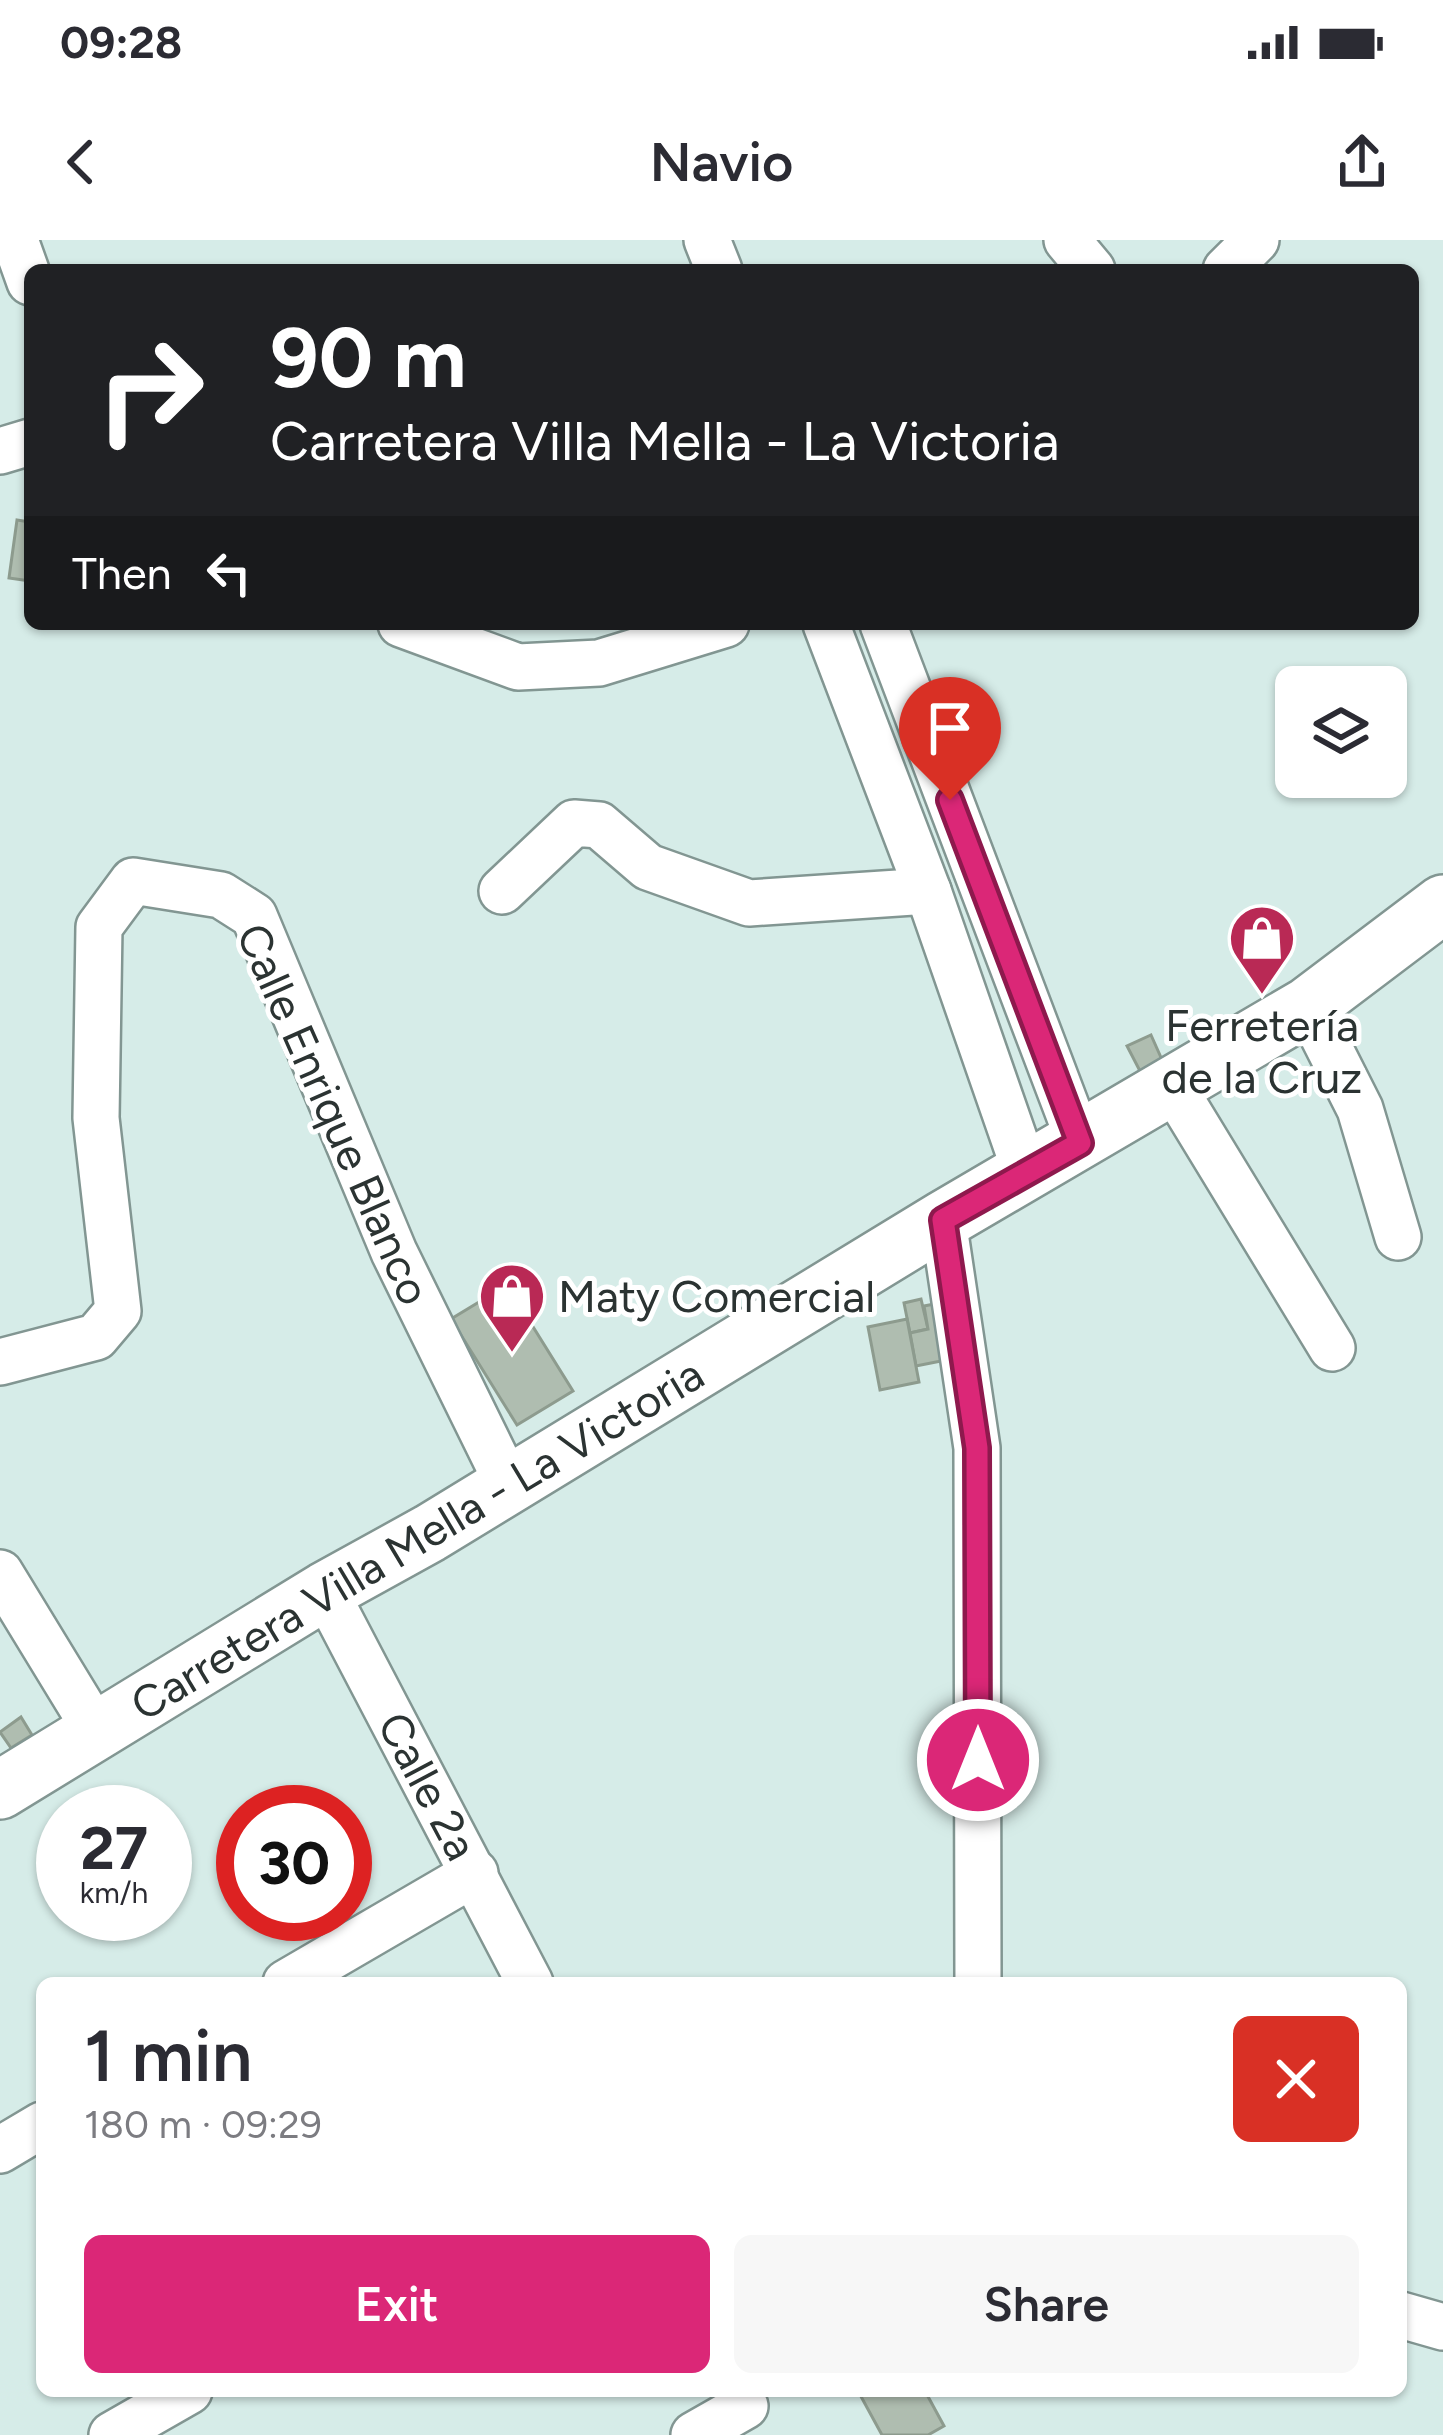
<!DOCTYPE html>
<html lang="en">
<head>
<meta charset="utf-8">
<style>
	:root { --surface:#fff; --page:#f7f7f7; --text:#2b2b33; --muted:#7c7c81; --accent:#db2777 }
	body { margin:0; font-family:Figtree,sans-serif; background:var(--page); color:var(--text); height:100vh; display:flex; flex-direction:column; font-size:45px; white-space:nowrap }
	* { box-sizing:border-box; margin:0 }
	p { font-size:39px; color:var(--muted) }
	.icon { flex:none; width:66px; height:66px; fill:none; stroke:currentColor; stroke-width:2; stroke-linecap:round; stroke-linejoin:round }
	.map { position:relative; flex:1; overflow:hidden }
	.drawer { position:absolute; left:36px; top:1737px; width:1371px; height:420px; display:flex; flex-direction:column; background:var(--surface); border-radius:18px; box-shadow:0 3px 9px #0004 }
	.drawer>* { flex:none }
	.hud { position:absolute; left:24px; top:24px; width:1395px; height:366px; border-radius:18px; box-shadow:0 3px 9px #0004; background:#202124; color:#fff; overflow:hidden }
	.controls { position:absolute; left:1275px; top:426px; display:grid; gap:24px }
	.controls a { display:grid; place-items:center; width:132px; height:132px; border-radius:18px; background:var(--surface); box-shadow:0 3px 9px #0004; font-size:60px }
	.speed { position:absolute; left:36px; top:1545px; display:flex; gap:24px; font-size:60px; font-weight:700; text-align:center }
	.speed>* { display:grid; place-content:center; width:156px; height:156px; border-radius:50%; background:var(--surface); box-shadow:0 3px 9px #0004; line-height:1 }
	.speed small { font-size:30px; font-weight:400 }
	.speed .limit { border:18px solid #d22; background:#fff; color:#111 }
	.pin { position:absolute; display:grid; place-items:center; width:102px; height:102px; color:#fff; margin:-123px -51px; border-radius:50% 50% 50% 0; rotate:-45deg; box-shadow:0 0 12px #0007 }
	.pin .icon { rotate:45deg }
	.me { position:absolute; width:132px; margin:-66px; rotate:0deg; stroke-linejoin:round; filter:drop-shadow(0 0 9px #0008) }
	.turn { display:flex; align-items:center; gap:42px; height:252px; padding:0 48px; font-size:54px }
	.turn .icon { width:156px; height:156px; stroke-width:2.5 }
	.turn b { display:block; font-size:84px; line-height:102px }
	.then { display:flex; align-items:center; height:114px; padding:0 48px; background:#0003; gap:24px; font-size:45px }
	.round { display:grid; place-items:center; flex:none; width:126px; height:126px; border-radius:18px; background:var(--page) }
	.head { display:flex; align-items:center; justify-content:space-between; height:204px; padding:0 48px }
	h1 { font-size:72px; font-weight:600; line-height:90px }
	.cta { display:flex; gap:24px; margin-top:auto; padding:24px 48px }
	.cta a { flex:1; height:138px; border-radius:18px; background:var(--accent); color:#fff; font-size:48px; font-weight:600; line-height:138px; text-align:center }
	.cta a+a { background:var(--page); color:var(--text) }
	.status { display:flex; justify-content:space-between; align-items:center; height:84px; padding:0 60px; background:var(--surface); direction:ltr }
	.status svg { height:33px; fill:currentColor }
	header { display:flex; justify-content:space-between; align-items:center; height:156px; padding:0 48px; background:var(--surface); font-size:54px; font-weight:600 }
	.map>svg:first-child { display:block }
	.building { fill:#afbdb0; stroke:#8d9b8e; stroke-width:3 }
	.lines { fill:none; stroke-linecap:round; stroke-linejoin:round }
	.minor-casing { stroke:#829692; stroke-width:50 }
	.major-casing { stroke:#829692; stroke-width:62 }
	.minor { stroke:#fff; stroke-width:45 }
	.major { stroke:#fff; stroke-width:57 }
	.route-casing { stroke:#8e194d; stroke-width:30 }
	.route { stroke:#db2777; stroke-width:21 }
	.labels { text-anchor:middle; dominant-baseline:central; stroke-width:10; stroke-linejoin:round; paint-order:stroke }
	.poi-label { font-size:45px; fill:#2b3332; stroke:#fff }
	.street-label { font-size:45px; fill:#2b3332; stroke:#fff }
</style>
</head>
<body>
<div class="status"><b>09:28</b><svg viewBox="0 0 49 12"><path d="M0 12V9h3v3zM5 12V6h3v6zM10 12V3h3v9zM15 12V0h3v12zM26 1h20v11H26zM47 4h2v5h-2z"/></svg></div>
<header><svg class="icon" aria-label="back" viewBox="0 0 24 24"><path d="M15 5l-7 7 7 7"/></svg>Navio<svg class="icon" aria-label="share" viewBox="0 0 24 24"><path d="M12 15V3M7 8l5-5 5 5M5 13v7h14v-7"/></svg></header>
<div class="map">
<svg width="1443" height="2195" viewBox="0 0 1443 2195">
	<rect width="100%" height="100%" fill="#d6ece8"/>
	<g class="building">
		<path d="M17,280L30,282V341L9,338Z"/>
		<path d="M1151,795L1163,822L1141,833L1127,806Z"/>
		<path d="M507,1045L573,1151L517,1185L451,1079Z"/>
		<path d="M921,1059L928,1089L910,1093L904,1063Z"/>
		<path d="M950,1061L961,1117L916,1126L910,1093L928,1089L924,1066Z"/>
		<path d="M907,1079L919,1142L880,1150L868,1087Z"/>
		<path d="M21,1477L32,1495L11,1508L0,1492Z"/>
		<path d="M858,2151H925L944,2186L928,2195H882Z"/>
	</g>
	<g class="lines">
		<g class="minor-casing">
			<g id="minor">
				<path d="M15,0L30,42"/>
				<path d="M707,0L719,30"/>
				<path d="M1067,0L1092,30"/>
				<path d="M1226,30L1256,0"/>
				<path d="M0,211L30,202"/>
				<path d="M401,384L518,427L599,423L726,384"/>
				<path d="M826,384L928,651L1026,933"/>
				<path d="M883,384L1080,903"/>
				<path d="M502,651L574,583L599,585L648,627L749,663L928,651"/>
				<path d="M1308,766L1360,869L1398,997"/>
				<path d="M1173,847L1332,1108"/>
				<path d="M943,980L977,1208L978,1743"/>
				<path d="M0,1122L96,1097L118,1071L96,878L99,687L133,641L221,655L254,676L394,1012L509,1246"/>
				<path d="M0,1333L97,1492"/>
				<path d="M325,1351L530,1743"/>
				<path d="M286,1743L475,1633"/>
				<path d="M0,1910L42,1885"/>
				<path d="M1401,2075L1443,2087"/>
				<path d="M112,2195L189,2151"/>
				<path d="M694,2195L745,2166"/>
			</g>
		</g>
		<g class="major-casing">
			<path id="major" d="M0,1550L325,1351L430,1293L943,980L1308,766L1443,664"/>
		</g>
		<use href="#minor" class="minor"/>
		<use href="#major" class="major"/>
	</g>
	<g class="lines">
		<g class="route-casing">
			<path id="route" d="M950,560L1080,903L943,980L977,1208L978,1520"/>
		</g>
		<use href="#route" class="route"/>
	</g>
	<defs>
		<g id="shop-pin" transform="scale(3.45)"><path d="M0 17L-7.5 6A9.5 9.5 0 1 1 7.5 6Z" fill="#b92955" stroke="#fff"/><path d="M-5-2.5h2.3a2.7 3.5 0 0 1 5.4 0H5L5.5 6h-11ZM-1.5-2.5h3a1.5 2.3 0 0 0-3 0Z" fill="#fff"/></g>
	</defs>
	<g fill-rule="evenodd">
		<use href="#shop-pin" x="1262" y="698"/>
		<use href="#shop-pin" x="512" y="1056"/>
	</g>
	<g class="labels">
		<g class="poi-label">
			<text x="1262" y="785">Ferretería<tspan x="1262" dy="52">de la Cruz</tspan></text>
			<text x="558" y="1056" text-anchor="start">Maty Comercial</text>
		</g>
		<g class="street-label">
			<text transform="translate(334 874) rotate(66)">Calle Enrique Blanco</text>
			<text transform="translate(417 1299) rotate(-31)">Carretera Villa Mella - La Victoria</text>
			<text transform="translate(428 1546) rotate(62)">Calle 2a</text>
		</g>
	</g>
</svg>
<div class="controls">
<a><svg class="icon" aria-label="layers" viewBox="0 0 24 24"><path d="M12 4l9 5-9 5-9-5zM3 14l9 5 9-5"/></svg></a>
</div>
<div class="speed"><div>27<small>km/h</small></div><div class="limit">30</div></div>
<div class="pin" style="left:950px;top:560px;background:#d93025"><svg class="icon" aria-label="arrive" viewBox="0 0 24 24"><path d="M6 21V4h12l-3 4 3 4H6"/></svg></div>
<svg class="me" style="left:978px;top:1520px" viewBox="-20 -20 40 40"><circle r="17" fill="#db2777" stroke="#fff" stroke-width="3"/><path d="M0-11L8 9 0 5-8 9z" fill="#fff"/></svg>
<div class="hud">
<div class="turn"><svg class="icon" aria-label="right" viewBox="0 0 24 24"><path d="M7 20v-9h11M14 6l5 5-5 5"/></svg><div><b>90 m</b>Carretera Villa Mella - La Victoria</div></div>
<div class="then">Then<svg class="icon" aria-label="left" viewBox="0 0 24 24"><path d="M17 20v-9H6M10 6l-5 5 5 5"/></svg></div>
</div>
<section class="drawer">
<div class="head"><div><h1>1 min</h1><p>180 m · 09:29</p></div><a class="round" style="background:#d93025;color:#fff"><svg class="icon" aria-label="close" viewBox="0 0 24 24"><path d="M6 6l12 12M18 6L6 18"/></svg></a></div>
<div class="cta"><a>Exit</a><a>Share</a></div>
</section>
</div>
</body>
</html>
